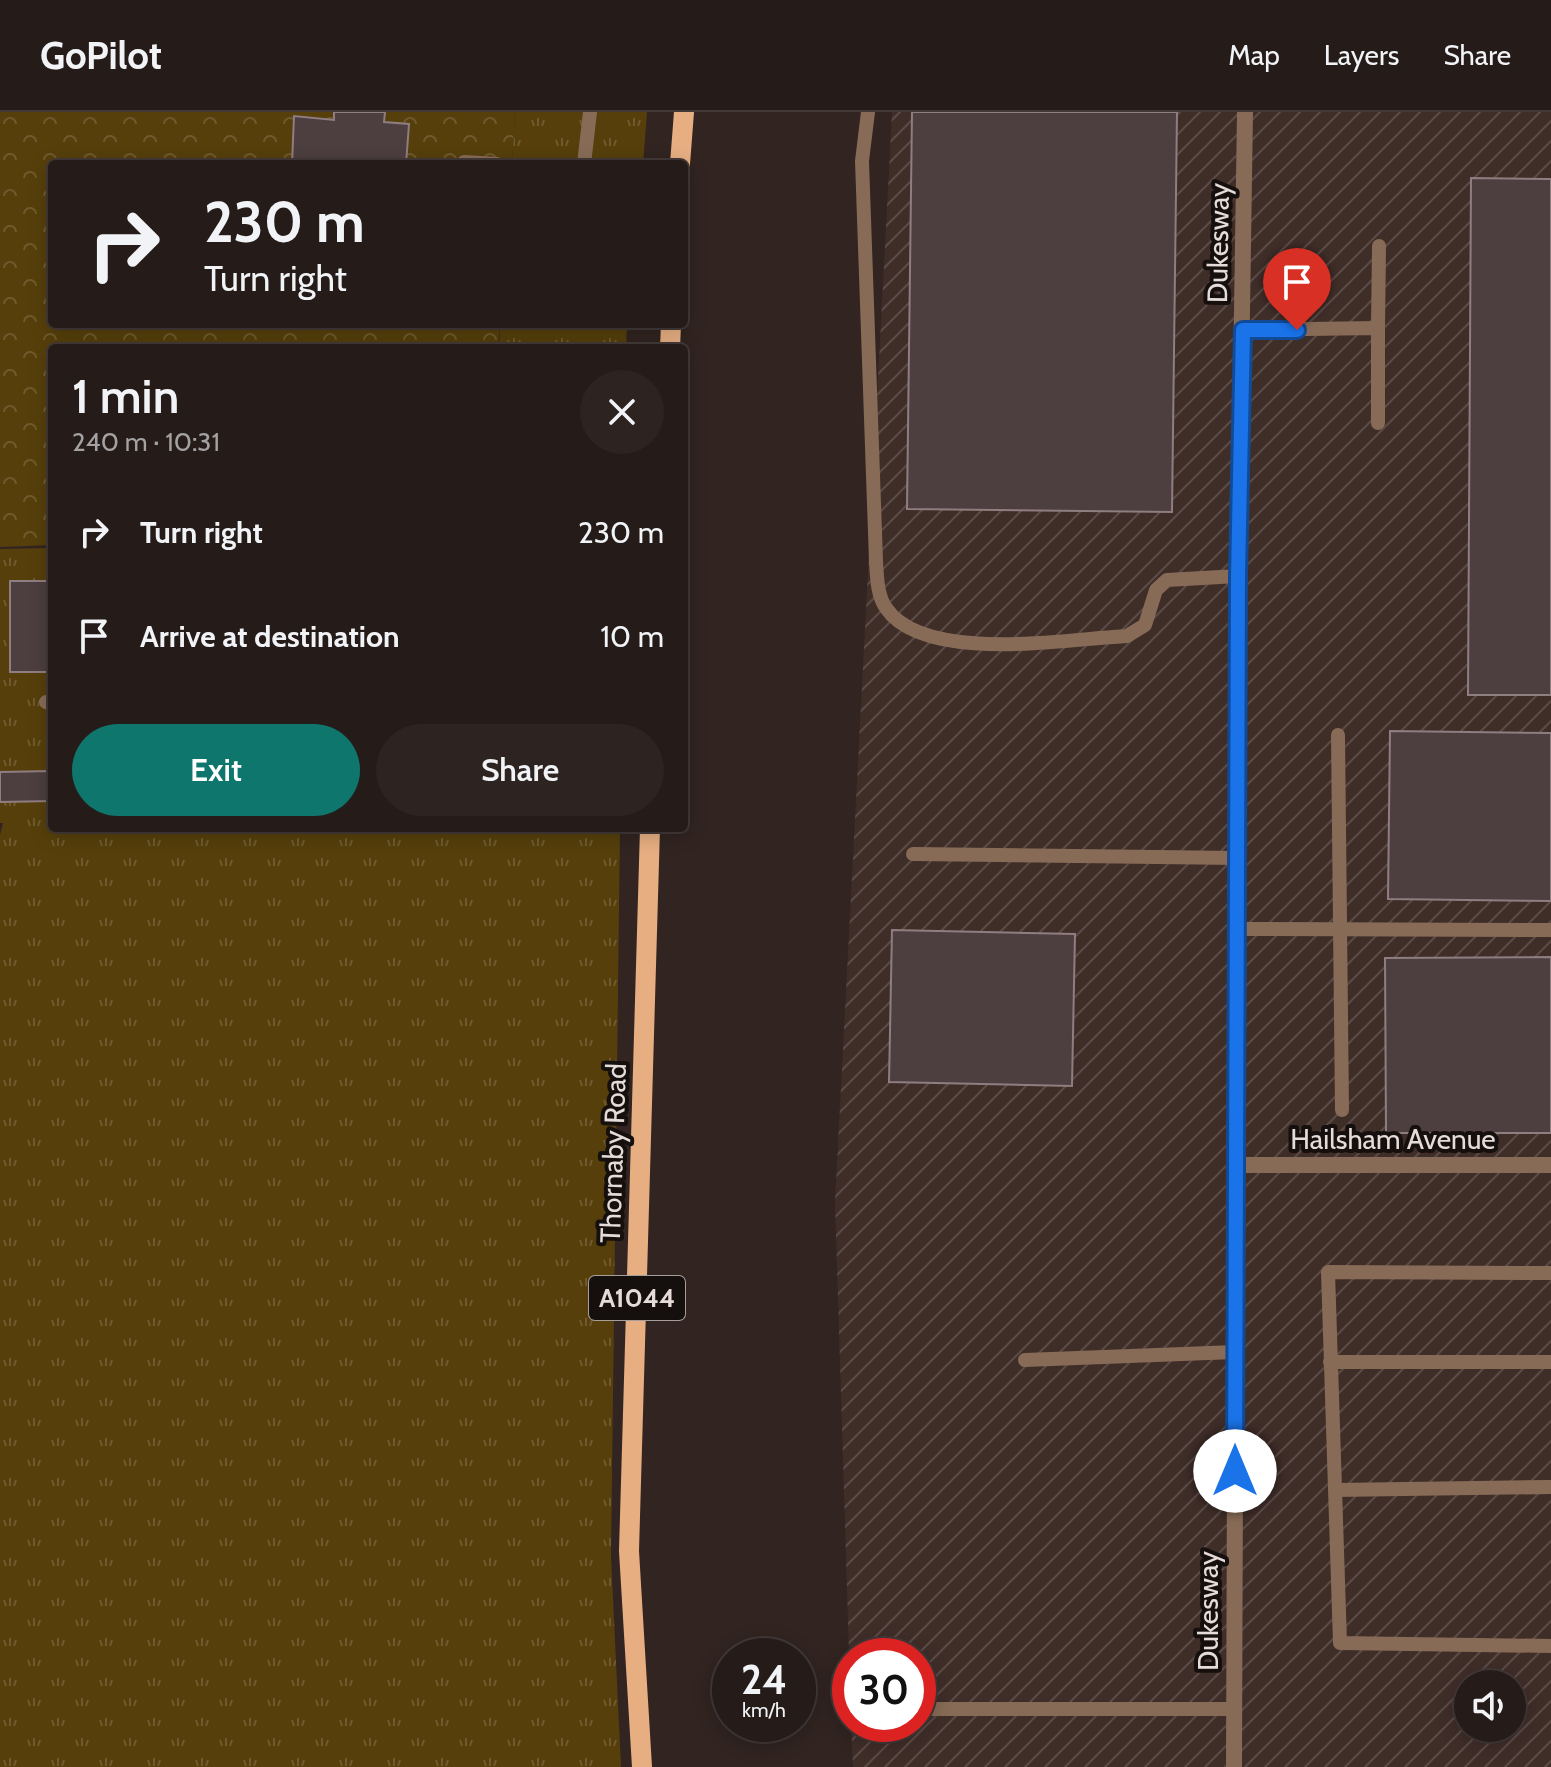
<!DOCTYPE html>
<html lang="en">
<head>
<meta charset="utf-8">
<style>
	:root { --surface:#251b19; --page:#2d2422; --text:#f1f3f6; --muted:#a3a1a2; --line:#423938; --accent:#0f766e }
	body { margin:0; font-family:Cabin,sans-serif; background:var(--page); color:var(--text); height:100vh; display:flex; flex-direction:column; font-size:30px; white-space:nowrap }
	* { box-sizing:border-box; margin:0 }
	p { font-size:26px; color:var(--muted) }
	.icon { flex:none; width:44px; height:44px; fill:none; stroke:currentColor; stroke-width:2; stroke-linecap:round; stroke-linejoin:round }
	.map { position:relative; flex:1; overflow:hidden }
	.drawer { position:absolute; left:48px; top:232px; width:640px; height:488px; display:flex; flex-direction:column; background:var(--surface); border-radius:8px; box-shadow:0 4px 20px #0003,0 0 0 2px var(--line) }
	.drawer>* { flex:none }
	.banner { position:absolute; left:48px; top:48px; width:640px; height:168px; border-radius:8px; box-shadow:0 4px 20px #0003,0 0 0 2px var(--line); background:#251b19; color:var(--text); overflow:hidden }
	.buttons { position:absolute; left:1454px; top:1558px; display:grid; gap:16px }
	.buttons a { display:grid; place-items:center; width:72px; height:72px; border-radius:50%; background:var(--surface); box-shadow:0 4px 20px #0003,0 0 0 2px var(--line); font-size:40px }
	.speed { position:absolute; left:712px; top:1526px; display:flex; gap:16px; font-size:40px; font-weight:700; text-align:center }
	.speed>* { display:grid; place-content:center; width:104px; height:104px; border-radius:50%; background:var(--surface); box-shadow:0 4px 20px #0003,0 0 0 2px var(--line); line-height:1 }
	.speed small { font-size:20px; font-weight:400 }
	.speed .limit { border:12px solid #d22; background:#fff; color:#111 }
	.pin { position:absolute; display:grid; place-items:center; width:68px; height:68px; color:#fff; margin:-82px -34px; border-radius:50% 50% 50% 0; rotate:-45deg; box-shadow:0 0 8px #0007 }
	.pin .icon { rotate:45deg }
	.me { position:absolute; width:88px; margin:-44px; rotate:0deg; stroke-linejoin:round; filter:drop-shadow(0 0 6px #0008) }
	.turn { display:flex; align-items:center; gap:28px; height:168px; padding:0 24px; font-size:36px }
	.turn .icon { width:104px; height:104px; stroke-width:2.5 }
	.turn b { display:block; font-size:56px; line-height:68px }
	.round { display:grid; place-items:center; flex:none; width:84px; height:84px; border-radius:42px; background:var(--page) }
	.head { display:flex; align-items:center; justify-content:space-between; height:136px; padding:0 24px }
	h1 { font-size:48px; font-weight:600; line-height:60px }
	.action { display:flex; gap:16px; margin-top:auto; padding:16px 24px }
	.action a { flex:1; height:92px; border-radius:48px; background:var(--accent); color:#fff; font-size:32px; font-weight:600; line-height:92px; text-align:center }
	.action a+a { background:var(--page); color:var(--text) }
	ul { padding:0; list-style:none }
	li { display:flex; align-items:center; gap:24px; height:104px; padding:0 24px }
	li div { flex:1 }
	li b { display:block; font-size:30px }
	li em { font-style:normal }
	header { display:flex; align-items:center; gap:48px; box-sizing:border-box; height:112px; padding:0 40px; background:var(--surface); border-bottom:2px solid var(--line) }
	header strong { font-size:38px }
	nav { display:flex; gap:44px; margin-inline-start:auto; font-size:28px }
	.map>svg:first-child { display:block }
	.industrial { fill:url(#industrial-furrows); fill-rule:evenodd }
	.grass { fill:url(#grass-tufts) }
	.park { fill:url(#park-crowns) }
	.building { fill:#4d3e40; stroke:#8f7e81; stroke-width:2 }
	.lines { fill:none; stroke-linecap:round; stroke-linejoin:round }
	.lane { stroke:#876b56; stroke-width:14 }
	.street { stroke:#876b56; stroke-width:16 }
	.primary { stroke:#e7ae82; stroke-width:20 }
	.route-casing { stroke:#114b97; stroke-width:20 }
	.route { stroke:#1a73e8; stroke-width:14 }
	.labels { text-anchor:middle; dominant-baseline:central; stroke-width:8; stroke-linejoin:round; paint-order:stroke }
	.shield { fill:#150f0e; stroke:#a79e9c; stroke-width:2 }
	.shield-label { font-size:26px; font-weight:bold; fill:#e5dcd9 }
	.street-label { font-size:28px; fill:#e5dcd9; stroke:#150f0e }
</style>
</head>
<body>
<header>
<strong>GoPilot</strong>
<nav><a>Map</a><a>Layers</a><a>Share</a></nav>
</header>
<div class="map">
<svg width="1551" height="1655" viewBox="0 0 1551 1655">
	<defs>
		<pattern id="industrial-furrows" width="10" height="10" patternUnits="userSpaceOnUse" patternTransform="scale(2)"><rect width="10" height="10" fill="#3f2d28"/><path d="M-1 1l2-2M0 10L10 0M9 11l2-2" fill="none" stroke="#5b4b47"/></pattern>
		<pattern id="grass-tufts" width="24" height="20" patternUnits="userSpaceOnUse" patternTransform="scale(2)"><rect width="24" height="20" fill="#563f0b"/><path d="M3 7l-1-3M5 7V3M7 7l1-3M15 17l-1-3M17 17v-4M19 17l1-3" fill="none" stroke="#6e5a2e"/></pattern>
		<pattern id="park-crowns" width="20" height="18" patternUnits="userSpaceOnUse" patternTransform="scale(2)"><rect width="20" height="18" fill="#563f0b"/><path d="M2 6a3 3 0 1 1 6 0M12 15a3 3 0 1 1 6 0" fill="none" stroke="#6e5a2e"/></pattern>
	</defs>
	<rect width="100%" height="100%" fill="#312421"/>
	<path class="industrial" d="M892,0H1551V1655H853L851,1612H918V1544H850V1574L835,1090ZM1468,1572H1512V1616H1468Z"/>
	<g class="grass">
		<path d="M515,0H647L643,52H512Z"/>
		<path d="M500,212H627L626,236H499Z"/>
		<path d="M52,436V716H620L611,1444L621,1655H0V723L3,711H0V437Z"/>
	</g>
	<path class="park" d="M0,0H515L512,52H52V212H500L498,236H52V433L0,435Z"/>
	<g class="building">
		<path d="M334,0H385L384,10L409,12L406,52H292L294,4L334,8Z"/>
		<path d="M912,0H1177L1172,400L907,397Z"/>
		<path d="M1471,66L1551,67V583H1468Z"/>
		<rect x="10" y="469" width="42" height="91"/>
		<path d="M1390,619L1551,621V789L1388,787Z"/>
		<path d="M52,659V689L0,690V660Z"/>
		<path d="M892,818L1075,822L1072,974L889,970Z"/>
		<path d="M1551,845V1021H1386L1385,846Z"/>
	</g>
	<g class="lines">
		<g class="lane">
			<path d="M868,0L862,49L876,449C877,465 877,483 886,496C924,552 1067,527 1127,524L1145,513L1156,478L1167,468L1238,464"/>
			<path d="M464,50L497,52"/>
			<path d="M584,52L590,0"/>
			<path d="M1378,216L1379,134"/>
			<path d="M1243,218L1378,216V311"/>
			<path d="M46,590L52,592"/>
			<path d="M1338,623L1342,998"/>
			<path d="M913,742L1237,746"/>
			<path d="M1236,817L1551,818"/>
			<path d="M1551,1161L1328,1160L1340,1531L1551,1534"/>
			<path d="M1025,1248L1235,1240"/>
			<path d="M1330,1250H1551"/>
			<path d="M1335,1378L1551,1375"/>
			<path d="M918,1597H1234"/>
		</g>
		<g class="street">
			<path d="M1235,1053H1551"/>
			<path d="M1234,1655L1238,464L1245,0"/>
		</g>
		<g class="primary">
			<path d="M680,52L684,0"/>
			<path d="M670,236L671,212"/>
			<path d="M642,1655L629,1439L650,716"/>
		</g>
	</g>
	<g class="lines">
		<g class="route-casing">
			<path id="route" d="M1235,1359L1238,464L1243,218H1297"/>
		</g>
		<use href="#route" class="route"/>
	</g>
	<g class="labels">
		<rect class="shield" x="589" y="1164" width="96" height="44" rx="6"/>
		<g class="shield-label">
			<text x="637" y="1186">A1044</text>
		</g>
		<g class="street-label">
			<text transform="translate(1218 131) rotate(-89)">Dukesway</text>
			<text x="1393" y="1027">Hailsham Avenue</text>
			<text transform="translate(613 1041) rotate(-88)">Thornaby Road</text>
			<text transform="translate(1208 1499) rotate(-90)">Dukesway</text>
		</g>
	</g>
</svg>
<div class="buttons">
<a><svg class="icon" aria-label="sound" viewBox="0 0 24 24"><path d="M4 9h4l5-4v14l-5-4H4zM17 9q2 3 0 6"/></svg></a>
</div>
<div class="speed"><div>24<small>km/h</small></div><div class="limit">30</div></div>
<div class="pin" style="left:1297px;top:218px;background:#d93025"><svg class="icon" aria-label="arrive" viewBox="0 0 24 24"><path d="M6 21V4h12l-3 4 3 4H6"/></svg></div>
<svg class="me" style="left:1235px;top:1359px" viewBox="-20 -20 40 40"><circle r="19" fill="#fff"/><path d="M0-13L10 11 0 6-10 11z" fill="#1a73e8"/></svg>
<div class="banner">
<div class="turn"><svg class="icon" aria-label="right" viewBox="0 0 24 24"><path d="M7 20v-9h11M14 6l5 5-5 5"/></svg><div><b>230 m</b>Turn right</div></div>
</div>
<section class="drawer">
<div class="head"><div><h1>1 min</h1><p>240 m · 10:31</p></div><a class="round"><svg class="icon" aria-label="close" viewBox="0 0 24 24"><path d="M6 6l12 12M18 6L6 18"/></svg></a></div>
<ul>
<li><svg class="icon" aria-label="right" viewBox="0 0 24 24"><path d="M7 20v-9h11M14 6l5 5-5 5"/></svg><div><b>Turn right</b></div><em>230 m</em></li>
<li><svg class="icon" aria-label="arrive" viewBox="0 0 24 24"><path d="M6 21V4h12l-3 4 3 4H6"/></svg><div><b>Arrive at destination</b></div><em>10 m</em></li>
</ul>
<div class="action"><a>Exit</a><a>Share</a></div>
</section>
</div>
</body>
</html>
